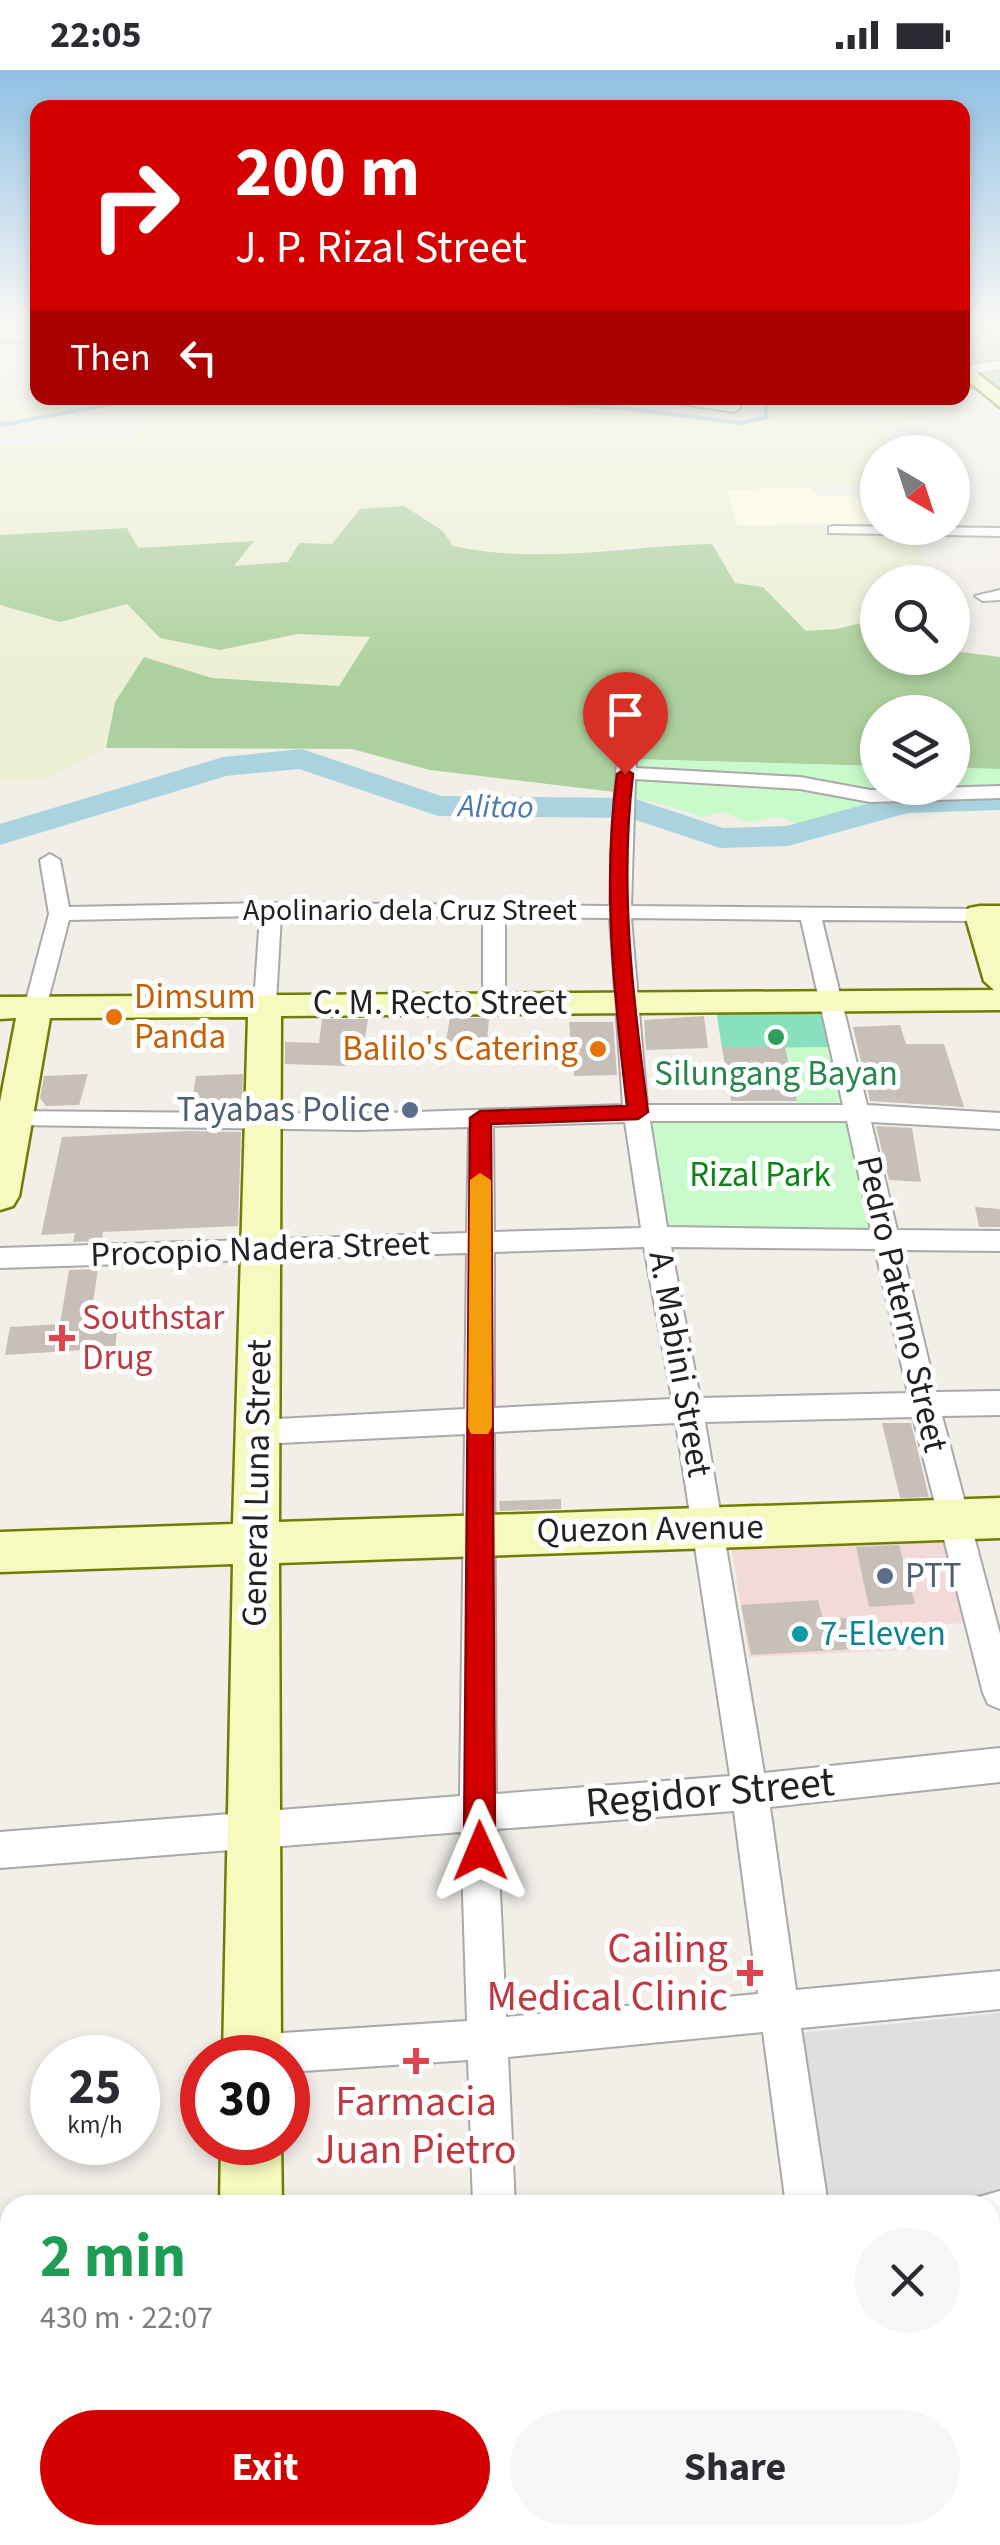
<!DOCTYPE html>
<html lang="en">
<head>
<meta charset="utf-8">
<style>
	:root { --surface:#fff; --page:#f7f7f7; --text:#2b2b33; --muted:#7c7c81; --accent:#d40000 }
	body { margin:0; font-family:"Source Sans 3",sans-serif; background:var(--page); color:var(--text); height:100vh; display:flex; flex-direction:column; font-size:38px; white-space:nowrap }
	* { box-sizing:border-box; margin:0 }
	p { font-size:32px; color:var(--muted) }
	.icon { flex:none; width:55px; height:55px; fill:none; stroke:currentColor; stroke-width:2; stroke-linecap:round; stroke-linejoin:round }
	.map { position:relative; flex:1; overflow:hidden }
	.sheet { position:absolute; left:0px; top:2125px; width:1000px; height:350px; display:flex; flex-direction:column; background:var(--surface); border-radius:30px 30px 0 0; box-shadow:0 5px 15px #0003 }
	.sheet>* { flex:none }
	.hud { position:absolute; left:30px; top:30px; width:940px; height:305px; border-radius:20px; box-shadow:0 5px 15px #0003; background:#d40000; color:#fff; overflow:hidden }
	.needle { width:65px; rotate:141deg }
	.buttons { position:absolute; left:860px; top:365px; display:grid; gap:20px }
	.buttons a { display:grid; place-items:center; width:110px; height:110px; border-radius:50%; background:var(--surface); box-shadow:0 5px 15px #0003; font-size:50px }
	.speed { position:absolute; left:30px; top:1965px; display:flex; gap:20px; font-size:50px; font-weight:700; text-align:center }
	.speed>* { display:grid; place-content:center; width:130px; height:130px; border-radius:50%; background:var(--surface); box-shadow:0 5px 15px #0003; line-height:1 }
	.speed small { font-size:25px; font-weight:400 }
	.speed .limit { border:15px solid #d22; background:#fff; color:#111 }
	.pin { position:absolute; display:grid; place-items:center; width:85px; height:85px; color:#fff; margin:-102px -42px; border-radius:50% 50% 50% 0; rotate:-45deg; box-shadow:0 0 10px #0007 }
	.pin .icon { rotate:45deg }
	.me { position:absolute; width:110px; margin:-55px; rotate:359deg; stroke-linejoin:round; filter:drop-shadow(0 0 8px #0008) }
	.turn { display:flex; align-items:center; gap:35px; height:210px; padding:0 40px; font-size:45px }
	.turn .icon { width:130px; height:130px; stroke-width:2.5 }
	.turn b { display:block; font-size:70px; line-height:85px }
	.then { display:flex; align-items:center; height:95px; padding:0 40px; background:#0003; gap:20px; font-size:38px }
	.round { display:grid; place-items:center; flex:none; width:105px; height:105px; border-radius:52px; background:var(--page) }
	.overview { display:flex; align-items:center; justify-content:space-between; height:170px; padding:0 40px }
	h1 { font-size:60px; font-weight:700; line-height:75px; color:#1e9e55 }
	.primary-button { display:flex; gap:20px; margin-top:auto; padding:20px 40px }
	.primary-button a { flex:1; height:115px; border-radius:60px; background:var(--accent); color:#fff; font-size:40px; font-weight:700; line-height:115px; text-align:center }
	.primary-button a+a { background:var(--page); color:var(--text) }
	.status { display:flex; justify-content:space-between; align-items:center; height:70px; padding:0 50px; background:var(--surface); direction:ltr }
	.status svg { height:28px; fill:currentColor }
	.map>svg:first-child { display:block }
	.residential { fill:#e0dfdf }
	.commercial { fill:#f2dad9 }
	.education { fill:#ffffe5 }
	.farmland { fill:#eef0d5 }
	.forest { fill:#add19e }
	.cemetery { fill:#aacbaf }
	.park { fill:#c8facc }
	.pitch { fill:#88e0be }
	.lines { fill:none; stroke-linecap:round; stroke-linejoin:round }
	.stream { stroke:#aad3df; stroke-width:4 }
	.river { fill:#aad3df; fill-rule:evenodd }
	.building { fill:#c7bfb8 }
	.street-casing { stroke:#a9a9a9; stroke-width:4 }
	.secondary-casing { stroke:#707d05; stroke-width:5 }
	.street { fill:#fff; fill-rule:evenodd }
	.secondary { fill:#f7fabf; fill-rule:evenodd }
	.route { fill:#d40000; stroke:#8a0000; stroke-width:2.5 }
	.slow { fill:#f59e0b }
	.food-dot { fill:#e8710a; stroke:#fff; stroke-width:4 }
	.leisure-dot { fill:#2e9e5b; stroke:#fff; stroke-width:4 }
	.service-dot { fill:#5c6f8a; stroke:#fff; stroke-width:4 }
	.health-dot { fill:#e0444e; stroke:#fff; stroke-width:4 }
	.culture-dot { fill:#0f9aa8; stroke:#fff; stroke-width:4 }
	.labels { text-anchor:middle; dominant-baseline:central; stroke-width:10; stroke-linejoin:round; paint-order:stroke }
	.far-street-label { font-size:30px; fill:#222; stroke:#fff }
	.far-water-label { font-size:32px; font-style:italic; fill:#4a7aab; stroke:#fff }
	.food-label { font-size:35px; fill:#c56008; stroke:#fff; text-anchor:start }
	.street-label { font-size:35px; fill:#222; stroke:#fff }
	.leisure-label { font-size:35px; fill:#27864d; stroke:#fff }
	.service-label { font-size:35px; fill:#4e5e75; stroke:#fff; text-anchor:end }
	.park-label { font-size:35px; fill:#0c8416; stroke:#fff }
	.health-label { font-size:35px; fill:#be3a42; stroke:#fff; text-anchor:start }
	.culture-label { font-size:35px; fill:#0d838f; stroke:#fff; text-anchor:start }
	.near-street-label { font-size:42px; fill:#222; stroke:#fff }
	.near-health-label { font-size:42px; fill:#be3a42; stroke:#fff; text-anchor:end }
</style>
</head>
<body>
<div class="status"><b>22:05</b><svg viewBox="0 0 49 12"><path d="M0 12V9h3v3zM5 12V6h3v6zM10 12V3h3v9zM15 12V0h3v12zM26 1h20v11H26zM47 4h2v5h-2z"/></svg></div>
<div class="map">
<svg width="1000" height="2475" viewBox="0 0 1000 2475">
	<rect width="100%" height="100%" fill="#f2efe9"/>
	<path class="residential" d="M1000,1943V2475H888L885,2465H990V2135H826L799,1963Z"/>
	<path class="commercial" d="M942,1464L967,1553L919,1555L924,1579L749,1587L730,1469Z"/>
	<path class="education" d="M812,418L817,426L877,427L878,458L830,454L737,455L727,419Z"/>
	<g class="farmland">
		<path d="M74,328L77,339L60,345L0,355V329L20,336Z"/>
		<path d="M764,328H801L823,334L842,332L889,365L890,382H878L877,414L727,420L737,455L913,460L933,507L910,512H878L877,549L837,559L806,561L763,517L735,513L638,475L545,487L485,483L453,476L443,461L360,439L332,474L300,473L288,492L233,496L252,471L138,479L26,463L0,465V376L134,369L150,342L186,333H339L378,341L444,329L580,334L727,352H760L767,347Z"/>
		<path d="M867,328L925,329L935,338L932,348L885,354Z"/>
		<path d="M128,534L160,568L220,580L297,564L370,566L340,616L212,608L145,587L115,632L106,678L46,710L0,712V535L60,552Z"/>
	</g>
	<path class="forest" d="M404,436L443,461L453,476C539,495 625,476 712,474L735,513L763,517L806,561L837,559L877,549L878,588H952L953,581L1000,587V699L953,698L952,642H878L877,696L628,689L623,723L430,700L352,679L106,678L115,632L144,587L212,608L339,616L370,567L297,564L220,580L160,568L127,534L60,552L0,535V465L127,458L138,478L254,471L234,496L288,492L299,473L332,474L360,439Z"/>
	<path class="cemetery" d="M963,255H1000V313L981,314L963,296Z"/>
	<g class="park">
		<path d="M627,689L877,696L878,718H952L953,698L1000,699V730L906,733L848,749L815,750L801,755L778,747L747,752L724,742L701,747C677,737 649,732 623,723Z"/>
		<path d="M785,977H842L887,1170L657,1167L638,1043L799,1042Z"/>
	</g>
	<path class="pitch" d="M826,939L835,977L722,978L716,940Z"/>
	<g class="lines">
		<g class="stream">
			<path d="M0,272L38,273"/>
			<path d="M962,319L1000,315"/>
			<path d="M418,328L623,338L741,353L767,347L764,328"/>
			<path d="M801,328L823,334L854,328"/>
			<path d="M0,355L144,328"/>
		</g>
		<path class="river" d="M302,679L441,726L633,728L723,758L787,756L906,723L1000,720V740L908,743L788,776L720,778L630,748L438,746L299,699L226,706L0,775V754L223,687Z"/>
	</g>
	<g class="building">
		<path d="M704,946L708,978L646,980L644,950Z"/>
		<path d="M450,948H489L487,972L446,971Z"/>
		<path d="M322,949H368L364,973L352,974L346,996L285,994V972L319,973Z"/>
		<path d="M569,952H613L617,1005L574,1006Z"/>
		<path d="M900,955L906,974H944L964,1037L870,1031L853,957Z"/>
		<path d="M785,977L797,1031H731L722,978Z"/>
		<path d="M88,1004L79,1035L46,1036L40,1028L44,1006Z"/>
		<path d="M243,1004L242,1039H191L196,1006Z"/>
		<path d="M876,1056L912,1058L921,1112L889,1110Z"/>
		<path d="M187,1061L241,1062L238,1156L103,1162L102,1171L73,1172L75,1163L41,1165L62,1067Z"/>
		<path d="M975,1137L1000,1139V1157H979Z"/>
		<path d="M98,1199L90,1252L118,1251L115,1278L5,1285L10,1257L60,1254L69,1200Z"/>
		<path d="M882,1353H911L929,1427L900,1428Z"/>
		<path d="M561,1429V1439L500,1441L499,1431Z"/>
		<path d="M899,1475L915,1534L869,1537L856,1477Z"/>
		<path d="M818,1530L823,1549L849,1548L856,1579L751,1585L741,1535Z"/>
	</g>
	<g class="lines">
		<g class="street-casing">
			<g id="street">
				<rect x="962" y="255" width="38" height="5"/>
				<path d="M1000,291V299L962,305V297Z"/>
				<path d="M643,328L728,333V328H740V338L734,342Z"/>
				<path d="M834,456L1000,458V466L829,463V457Z"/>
				<path d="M1000,520V530L983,531L975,526Z"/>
				<path d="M627,683L636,689V698L800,707L870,720L1000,716V728L870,732L800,719L635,709L631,836L980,839L991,845L980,851L822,850L867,1035L1000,1043V1059L871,1052L897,1160L1000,1161V1181L902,1180L936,1322L1000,1321V1345L942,1346L1000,1564V1639L988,1634L983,1623L913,1347L705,1352L764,1703L1000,1678V1712L770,1737L796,1920L1000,1901V1939L801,1958L828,2135H786L763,1962L508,1987L515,2135H473L468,1990L288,2002V1988H233L238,1971L252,1965L467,1951L461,1762L0,1798V1762L460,1726L465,1364L259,1374L249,1371L244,1362L249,1353L259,1350L465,1339L467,1183L0,1198V1178L467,1163L469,1057L358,1060L15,1055L3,1047L6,1041L358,1044L623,1035L610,848L505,847V931L494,938L483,931V847L281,845L276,933L265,940L254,933L260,846L69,850L46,938L35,945L24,938L49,844L40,790L50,784L60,790L69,837L271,833L610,836L616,703L618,689ZM631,848L801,850L843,1035H647ZM650,1051H847L871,1160L667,1157ZM625,1052L641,1158L494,1162L493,1056ZM644,1177L672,1329L494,1338V1182ZM671,1177L875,1179L908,1323L700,1328ZM676,1353L730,1706L496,1724L494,1362ZM734,1741L758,1924L506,1947L497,1759Z"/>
				<path d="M1000,2121V2163L990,2164V2135H972L975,2128Z"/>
				<path d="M1000,2404V2450L990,2451V2405Z"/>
				<rect x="489" y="2465" width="48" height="10"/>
				<path d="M671,2465H766L762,2475H667Z"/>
				<path d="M841,2465H889L892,2475H844Z"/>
			</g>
		</g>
		<g class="secondary-casing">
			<g id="secondary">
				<path d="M962,291L1000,321V337L962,306Z"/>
				<path d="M980,836H1000V940L281,946L279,1452L1000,1428V1468L279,1493L281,1988H223L233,1494L0,1502V1462L233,1454L248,947L50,948L19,1126L13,1136L0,1140V1032L16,948L0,949V927L994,920L984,911L965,845L969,838Z"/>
				<path d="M221,2072H281L282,2135H220Z"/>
				<path d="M202,2465H270V2475H200Z"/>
			</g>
		</g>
		<use href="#street" class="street"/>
		<use href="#secondary" class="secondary"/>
	</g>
	<linearGradient id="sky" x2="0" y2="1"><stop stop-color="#8fc0e4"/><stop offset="0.42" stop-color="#f9f8f5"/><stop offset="1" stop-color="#f9f8f5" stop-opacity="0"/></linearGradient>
	<rect width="1000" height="601" fill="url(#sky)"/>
	<path class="route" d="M625,699L633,704C619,817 633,930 648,1042L638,1049L491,1054L495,1781L490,1791L480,1796L469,1791L464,1781L470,1048L480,1041L627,1036C614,925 602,814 617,704Z"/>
	<path class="slow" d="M480,1103L491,1110L492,1357L488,1364H471L468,1357L470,1110Z"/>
	<g class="food-dot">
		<circle cx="114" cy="947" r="10"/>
		<circle cx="598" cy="979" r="10"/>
	</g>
	<circle class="leisure-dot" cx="776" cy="967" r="10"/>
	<g class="service-dot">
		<circle cx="410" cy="1040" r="10"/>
		<circle cx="885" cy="1506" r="10"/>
	</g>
	<g class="health-dot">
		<path d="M57 1253h10v10h10v10h-10v10h-10v-10h-10v-10h10z"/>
		<path d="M745 1888h10v10h10v10h-10v10h-10v-10h-10v-10h10z"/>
		<path d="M411 1976h10v10h10v10h-10v10h-10v-10h-10v-10h10z"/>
	</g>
	<circle class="culture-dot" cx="800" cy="1564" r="10"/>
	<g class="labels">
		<g class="far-street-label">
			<text x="410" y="840">Apolinario dela Cruz Street</text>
		</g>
		<g class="far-water-label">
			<text transform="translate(496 737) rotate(1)">Alitao</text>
		</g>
		<g class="food-label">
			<text x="134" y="927">Dimsum<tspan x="134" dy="40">Panda</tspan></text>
			<text x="578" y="979" text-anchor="end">Balilo's Catering</text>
		</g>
		<g class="street-label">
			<text x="440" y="933">C. M. Recto Street</text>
			<text transform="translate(260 1179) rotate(-2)">Procopio Nadera Street</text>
			<text transform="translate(902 1234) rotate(77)">Pedro Paterno Street</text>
			<text transform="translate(680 1294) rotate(80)">A. Mabini Street</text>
			<text transform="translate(257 1413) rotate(-89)">General Luna Street</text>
			<text transform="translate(650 1459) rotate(-1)">Quezon Avenue</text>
		</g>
		<g class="leisure-label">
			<text x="776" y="1004">Silungang Bayan</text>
		</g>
		<g class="service-label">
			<text x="390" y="1040">Tayabas Police</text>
			<text x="905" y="1506" text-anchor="start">PTT</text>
		</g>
		<g class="park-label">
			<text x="760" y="1105">Rizal Park</text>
		</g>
		<g class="health-label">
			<text x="82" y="1248">Southstar<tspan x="82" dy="40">Drug</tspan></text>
		</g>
		<g class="culture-label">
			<text x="820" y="1564">7-Eleven</text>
		</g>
		<g class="near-street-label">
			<text transform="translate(710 1723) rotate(-5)">Regidor Street</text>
		</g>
		<g class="near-health-label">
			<text x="728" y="1879">Cailing<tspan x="728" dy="48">Medical Clinic</tspan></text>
			<text x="416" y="2032" text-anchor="middle">Farmacia<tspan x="416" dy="48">Juan Pietro</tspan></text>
		</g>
	</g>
</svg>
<div class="buttons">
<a><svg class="needle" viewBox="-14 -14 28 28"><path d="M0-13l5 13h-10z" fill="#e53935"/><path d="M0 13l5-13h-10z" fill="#7c7c81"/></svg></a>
<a><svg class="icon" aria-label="search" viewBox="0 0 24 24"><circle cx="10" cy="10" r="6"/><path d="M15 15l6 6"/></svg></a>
<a><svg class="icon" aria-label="layers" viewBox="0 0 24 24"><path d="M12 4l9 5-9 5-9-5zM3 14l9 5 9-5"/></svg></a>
</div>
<div class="speed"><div>25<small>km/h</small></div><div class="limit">30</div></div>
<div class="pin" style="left:625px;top:704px;background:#d93025"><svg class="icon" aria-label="arrive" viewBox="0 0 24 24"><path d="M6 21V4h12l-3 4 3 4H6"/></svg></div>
<svg class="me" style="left:480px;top:1781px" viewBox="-20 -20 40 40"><path d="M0-17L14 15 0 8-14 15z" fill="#d40000" stroke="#fff" stroke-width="4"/></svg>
<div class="hud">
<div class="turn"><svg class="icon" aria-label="right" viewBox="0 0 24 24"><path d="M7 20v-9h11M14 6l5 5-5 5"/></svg><div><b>200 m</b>J. P. Rizal Street</div></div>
<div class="then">Then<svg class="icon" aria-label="left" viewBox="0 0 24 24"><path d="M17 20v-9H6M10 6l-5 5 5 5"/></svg></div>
</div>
<section class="sheet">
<div class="overview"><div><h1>2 min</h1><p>430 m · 22:07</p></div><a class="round"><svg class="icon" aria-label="close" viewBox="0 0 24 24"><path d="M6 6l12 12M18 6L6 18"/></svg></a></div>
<div class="primary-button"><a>Exit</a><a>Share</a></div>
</section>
</div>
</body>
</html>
